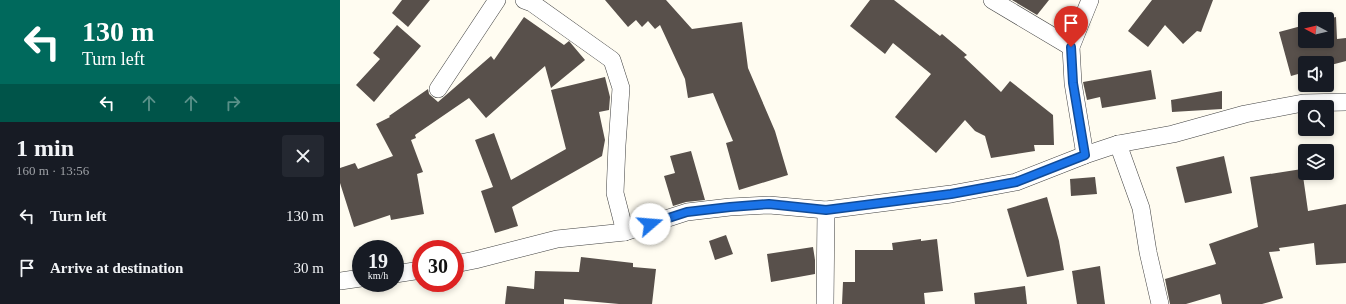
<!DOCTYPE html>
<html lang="en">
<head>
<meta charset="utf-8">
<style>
	:root { --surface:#171b24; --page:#242831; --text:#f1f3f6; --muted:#9ea1a6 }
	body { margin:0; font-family:Georgia,serif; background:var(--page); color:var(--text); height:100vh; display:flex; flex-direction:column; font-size:15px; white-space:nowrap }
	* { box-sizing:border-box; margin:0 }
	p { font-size:13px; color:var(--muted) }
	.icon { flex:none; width:22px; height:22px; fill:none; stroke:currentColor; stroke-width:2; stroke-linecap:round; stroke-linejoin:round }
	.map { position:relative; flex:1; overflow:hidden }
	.drawer { display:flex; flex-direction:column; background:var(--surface); width:340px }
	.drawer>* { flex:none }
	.hud { background:#00695c; color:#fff; overflow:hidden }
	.needle { width:26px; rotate:277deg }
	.tools { position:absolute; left:958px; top:12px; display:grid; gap:8px }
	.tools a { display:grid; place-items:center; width:36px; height:36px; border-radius:4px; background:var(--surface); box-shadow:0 2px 6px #0003; font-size:20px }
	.speed { position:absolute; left:12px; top:240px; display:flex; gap:8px; font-size:20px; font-weight:700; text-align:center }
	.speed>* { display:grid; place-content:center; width:52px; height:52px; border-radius:50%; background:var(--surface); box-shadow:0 2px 6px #0003; line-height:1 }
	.speed small { font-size:10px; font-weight:400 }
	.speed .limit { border:6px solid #d22; background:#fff; color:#111 }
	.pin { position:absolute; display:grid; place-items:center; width:34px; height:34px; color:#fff; margin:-41px -17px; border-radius:50% 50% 50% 0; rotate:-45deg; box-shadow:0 0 4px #0007 }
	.pin .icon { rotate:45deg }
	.me { position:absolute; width:44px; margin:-22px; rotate:72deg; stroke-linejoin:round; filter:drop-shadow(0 0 3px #0008) }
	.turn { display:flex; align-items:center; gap:14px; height:84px; padding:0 16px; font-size:18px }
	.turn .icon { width:52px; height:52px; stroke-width:2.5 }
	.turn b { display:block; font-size:28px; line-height:34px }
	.lanes { display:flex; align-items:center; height:38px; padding:0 16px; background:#0003; justify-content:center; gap:20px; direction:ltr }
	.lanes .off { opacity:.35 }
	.round { display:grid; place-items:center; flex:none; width:42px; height:42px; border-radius:4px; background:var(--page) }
	.headline { display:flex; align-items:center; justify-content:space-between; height:68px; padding:0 16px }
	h1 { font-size:24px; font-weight:800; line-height:30px }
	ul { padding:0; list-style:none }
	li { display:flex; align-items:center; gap:12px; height:52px; padding:0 16px }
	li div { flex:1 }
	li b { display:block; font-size:15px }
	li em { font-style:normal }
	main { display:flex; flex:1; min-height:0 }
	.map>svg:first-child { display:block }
	.building { fill:#58504b }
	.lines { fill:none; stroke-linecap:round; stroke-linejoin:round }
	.street-casing { stroke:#424242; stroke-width:18 }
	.street { stroke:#fff; stroke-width:17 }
	.route-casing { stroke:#114b97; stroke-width:10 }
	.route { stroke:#1a73e8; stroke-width:7 }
</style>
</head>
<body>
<main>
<section class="drawer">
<div class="hud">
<div class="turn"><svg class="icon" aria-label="left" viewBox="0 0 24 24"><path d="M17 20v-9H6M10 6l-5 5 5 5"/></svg><div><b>130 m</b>Turn left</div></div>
<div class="lanes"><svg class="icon" aria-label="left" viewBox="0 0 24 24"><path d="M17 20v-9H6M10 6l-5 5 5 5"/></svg><svg class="icon off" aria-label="ahead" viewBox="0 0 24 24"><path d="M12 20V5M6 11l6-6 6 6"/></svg><svg class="icon off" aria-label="ahead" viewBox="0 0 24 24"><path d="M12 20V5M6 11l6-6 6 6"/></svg><svg class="icon off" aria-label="right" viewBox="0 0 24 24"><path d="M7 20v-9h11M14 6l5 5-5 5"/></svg></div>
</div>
<div class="headline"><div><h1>1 min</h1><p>160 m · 13:56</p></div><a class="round"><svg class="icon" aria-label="close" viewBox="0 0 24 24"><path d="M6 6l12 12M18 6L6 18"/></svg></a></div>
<ul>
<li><svg class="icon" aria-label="left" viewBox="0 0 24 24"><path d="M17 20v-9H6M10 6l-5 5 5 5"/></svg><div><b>Turn left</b></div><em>130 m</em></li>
<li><svg class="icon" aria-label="arrive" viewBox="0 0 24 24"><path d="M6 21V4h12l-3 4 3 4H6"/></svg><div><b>Arrive at destination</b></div><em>30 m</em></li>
</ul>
</section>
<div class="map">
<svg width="1006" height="304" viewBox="0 0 1006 304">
	<rect width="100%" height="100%" fill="#fffcf1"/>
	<g class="building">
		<path d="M62,0H90L68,27L52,13Z"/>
		<path d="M265,0H326L352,29L402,22L408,68L435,131L448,175L399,190L386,143L393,141L373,93L348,98L345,79L320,25L315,29L308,21L302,27L296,20L288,27Z"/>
		<path d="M530,0H554L600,36L602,34L627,55L624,57L661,92L670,81L713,115L714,145H694L695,151L651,158L645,136L635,131L625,120L596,153L555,117L591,74L553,43L545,54L510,26Z"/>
		<path d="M672,0H709L697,15Z"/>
		<path d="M812,0H873L861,32L857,31L843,44L825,25L808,47L788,31Z"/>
		<path d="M184,17L224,45L229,41L245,60L211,88L205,66L146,118L129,98L75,135L76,138L71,140L83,172L77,174L84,214L51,220L50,215L14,227L0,183V168L15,163L18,169L53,156L36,124L50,117L49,116L88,89L89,94L98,102L151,56L154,60Z"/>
		<path d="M996,17L997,39L1006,38V61L987,66V63H965V72L951,76L939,32L965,25V41H987V19Z"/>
		<path d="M57,25L81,46L34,102L16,85L40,59L33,53Z"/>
		<path d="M811,70L816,99L762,108L760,97L747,100L743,82Z"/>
		<path d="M265,77L270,97L269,110L259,112L265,140L262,156L172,207L178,226L155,233L141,191L153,187L135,140L154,133L171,180L226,149L211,90Z"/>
		<path d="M882,91V109L832,112L831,100Z"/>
		<path d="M351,151L365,200L346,202L333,206L324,176L335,173L330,156Z"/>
		<path d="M884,156L892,193L845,203L836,167Z"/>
		<path d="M962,169L968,211L1006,204V263L976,265L974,243L939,248L940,251L929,252L943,298L922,304H882L880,294L846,304H830L825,279L876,264L869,244L918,227L910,177Z"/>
		<path d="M755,177L757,194L731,196L730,179Z"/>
		<path d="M707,197L719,241L724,270L687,277L667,209Z"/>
		<path d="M386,235L393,254L375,260L369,241Z"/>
		<path d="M581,239V241L597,239L603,291L584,293L585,304H502L503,282H515V250H553L552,243Z"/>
		<path d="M473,247L475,260V274L431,282L427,254Z"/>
		<path d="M241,257L293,263V267L316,269L312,304H279L224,299V304H165L167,286L194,289L195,271L239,272Z"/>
		<path d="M760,266L765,304H737L732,271Z"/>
		<path d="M685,286L687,304H635L634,293Z"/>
	</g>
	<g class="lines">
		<g class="street-casing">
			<g id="street">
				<path d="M184,0L192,3L272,60L281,88L277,145L275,193L285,232"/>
				<path d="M652,0L731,47"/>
				<path d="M98,89L157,0"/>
				<path d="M778,144L801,208L808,252L820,304"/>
				<path d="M745,155L733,83L731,47L750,0"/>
				<path d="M115,264L135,260L217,239L285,232L347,212L390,207L429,205L486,210L611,194L676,182L745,155L778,144L833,134L905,114L963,103L1006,102"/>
				<path d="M55,274L81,270"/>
				<path d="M0,281L21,278"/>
				<path d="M485,304L486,210"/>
			</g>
		</g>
		<use href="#street" class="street"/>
	</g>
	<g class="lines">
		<g class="route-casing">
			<path id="route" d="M310,224L347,212L390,207L429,204L486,210L611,194L676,182L745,155L733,83L731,47"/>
		</g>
		<use href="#route" class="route"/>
	</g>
</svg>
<div class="tools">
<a><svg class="needle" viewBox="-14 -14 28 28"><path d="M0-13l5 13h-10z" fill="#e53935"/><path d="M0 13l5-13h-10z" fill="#9ea1a6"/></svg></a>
<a><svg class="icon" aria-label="sound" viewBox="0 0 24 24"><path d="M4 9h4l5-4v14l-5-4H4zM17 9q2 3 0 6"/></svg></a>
<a><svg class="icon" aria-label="search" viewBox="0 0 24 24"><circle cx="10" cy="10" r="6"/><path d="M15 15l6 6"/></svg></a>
<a><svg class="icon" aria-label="layers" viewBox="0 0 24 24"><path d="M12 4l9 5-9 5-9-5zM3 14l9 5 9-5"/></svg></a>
</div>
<div class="speed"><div>19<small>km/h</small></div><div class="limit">30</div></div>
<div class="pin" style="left:731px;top:47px;background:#d93025"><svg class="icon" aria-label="arrive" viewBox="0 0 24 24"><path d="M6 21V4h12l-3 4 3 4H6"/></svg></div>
<svg class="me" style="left:310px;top:224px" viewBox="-20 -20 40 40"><circle r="19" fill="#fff"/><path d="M0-13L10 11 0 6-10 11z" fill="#1a73e8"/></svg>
</div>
</main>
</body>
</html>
